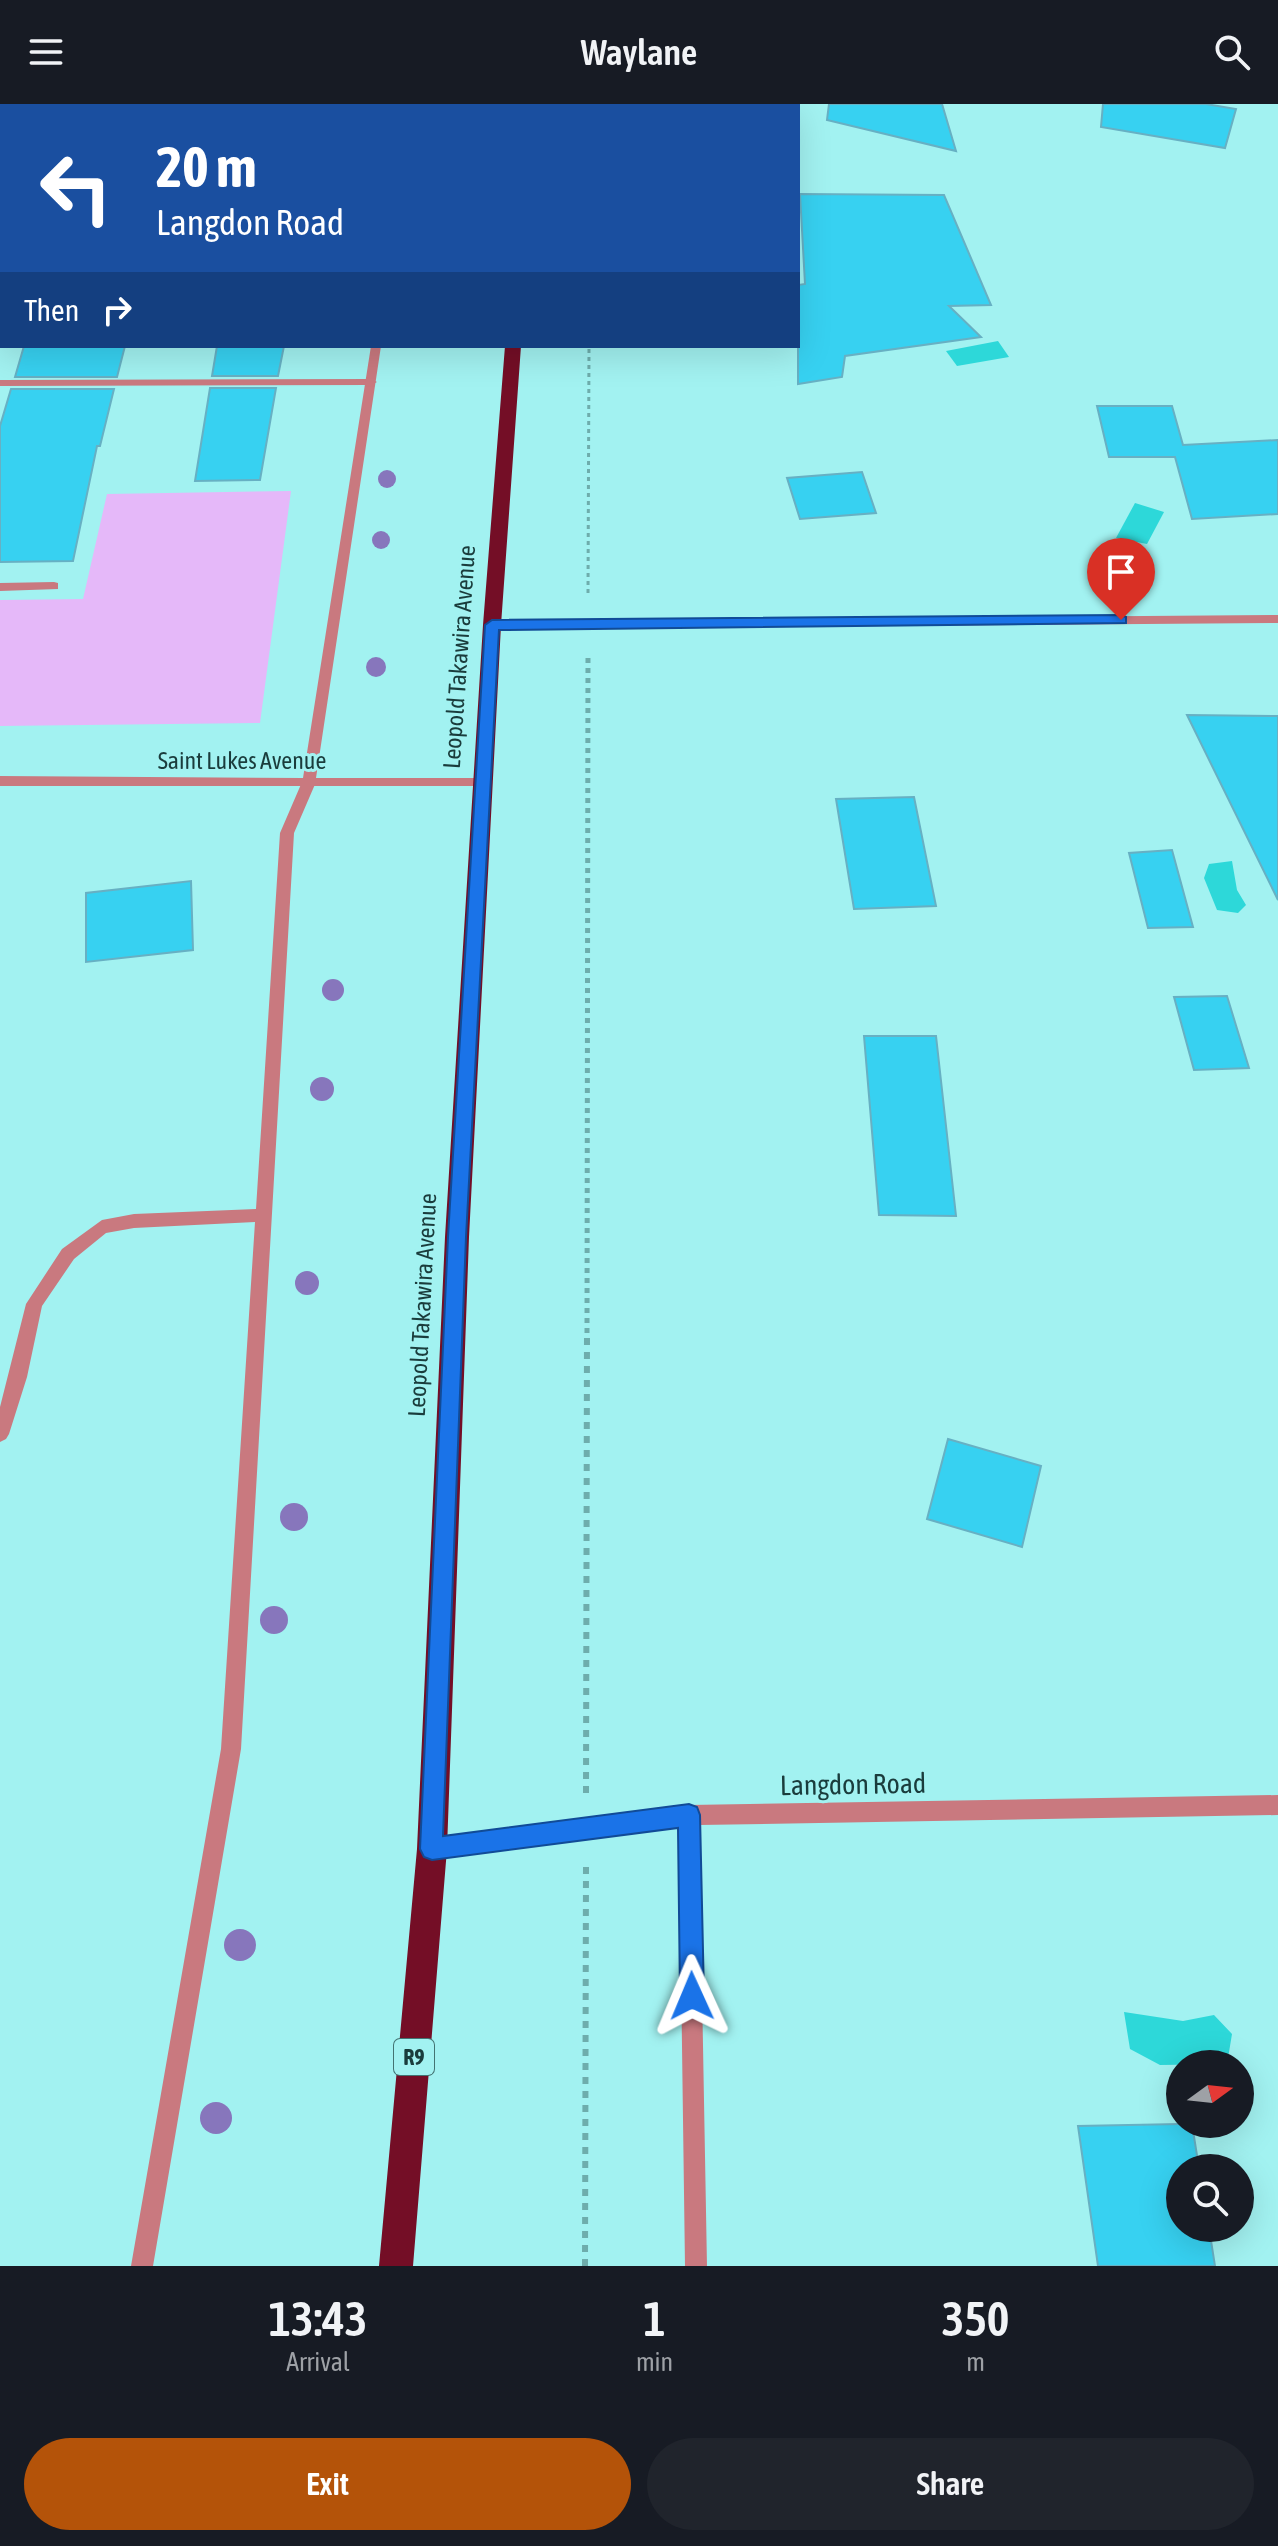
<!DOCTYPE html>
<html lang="en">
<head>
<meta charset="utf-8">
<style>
	:root { --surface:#171b24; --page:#20242c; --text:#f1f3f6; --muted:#9ea1a6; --accent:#b45309 }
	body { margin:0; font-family:"Asap Condensed",sans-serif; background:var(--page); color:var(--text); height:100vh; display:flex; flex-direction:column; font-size:30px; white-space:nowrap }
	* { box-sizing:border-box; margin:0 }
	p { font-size:26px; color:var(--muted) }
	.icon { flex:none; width:44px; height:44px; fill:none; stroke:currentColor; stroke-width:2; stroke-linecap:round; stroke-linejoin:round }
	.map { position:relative; height:2162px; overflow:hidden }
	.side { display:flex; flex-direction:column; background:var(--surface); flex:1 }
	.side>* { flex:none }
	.hud { position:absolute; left:0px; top:0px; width:800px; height:244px; box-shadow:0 8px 32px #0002; background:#1a4fa0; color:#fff; overflow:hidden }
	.needle { width:52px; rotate:75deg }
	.fabs { position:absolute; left:1166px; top:1946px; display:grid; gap:16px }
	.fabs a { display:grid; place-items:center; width:88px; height:88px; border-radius:50%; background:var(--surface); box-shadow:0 8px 32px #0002; font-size:40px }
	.pin { position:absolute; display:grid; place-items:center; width:68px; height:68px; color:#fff; margin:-82px -34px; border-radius:50% 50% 50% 0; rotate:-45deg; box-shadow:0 0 8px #0007 }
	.pin .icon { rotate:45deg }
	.me { position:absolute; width:88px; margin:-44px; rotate:359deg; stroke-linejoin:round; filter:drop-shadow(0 0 6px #0008) }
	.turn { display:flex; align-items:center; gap:28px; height:168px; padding:0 24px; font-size:36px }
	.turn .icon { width:104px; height:104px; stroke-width:2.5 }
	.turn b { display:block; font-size:56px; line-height:68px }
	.then { display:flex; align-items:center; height:76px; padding:0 24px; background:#0003; gap:16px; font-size:30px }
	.eta { display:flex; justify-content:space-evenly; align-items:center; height:136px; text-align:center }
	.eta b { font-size:48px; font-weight:600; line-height:56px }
	.button { display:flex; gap:16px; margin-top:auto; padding:16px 24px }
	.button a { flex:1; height:92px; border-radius:48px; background:var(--accent); color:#fff; font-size:32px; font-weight:600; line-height:92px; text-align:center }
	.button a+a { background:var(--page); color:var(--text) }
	header { display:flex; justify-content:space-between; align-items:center; height:104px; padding:0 24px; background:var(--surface); font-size:36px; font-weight:600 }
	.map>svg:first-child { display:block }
	.green { fill:#e5b8f9 }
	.water { fill:#2dd8d9 }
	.building { fill:#37d1f1; stroke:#67b0c3; stroke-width:2 }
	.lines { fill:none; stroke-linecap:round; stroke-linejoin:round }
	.path-far2 { stroke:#6eadac; stroke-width:3; stroke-dasharray:4 4; stroke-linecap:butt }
	.path-far1 { stroke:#6eadac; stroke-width:5; stroke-dasharray:5 5; stroke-linecap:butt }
	.path { stroke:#6eadac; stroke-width:6; stroke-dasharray:7 7; stroke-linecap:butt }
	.lane { fill:#c9797f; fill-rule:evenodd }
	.street { fill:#c9797f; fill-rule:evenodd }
	.highway { fill:#740e26; fill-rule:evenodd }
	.tree { fill:#8776bc }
	.route { fill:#1a73e8; stroke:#114b97; stroke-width:2 }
	.labels { text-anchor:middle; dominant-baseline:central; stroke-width:6; stroke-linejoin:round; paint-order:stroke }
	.shield { fill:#a2f2f1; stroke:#437372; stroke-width:2 }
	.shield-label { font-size:22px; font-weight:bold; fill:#1a3c3c }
	.street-label { font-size:24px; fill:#1a3c3c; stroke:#a2f2f1 }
	.near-street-label { font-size:28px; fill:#1a3c3c; stroke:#a2f2f1 }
</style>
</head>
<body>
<header><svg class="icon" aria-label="menu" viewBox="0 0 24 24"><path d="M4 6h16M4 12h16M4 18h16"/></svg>Waylane<svg class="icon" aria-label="search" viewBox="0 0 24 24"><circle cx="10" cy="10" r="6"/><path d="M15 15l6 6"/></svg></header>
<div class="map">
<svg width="1278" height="2162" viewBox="0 0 1278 2162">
	<rect width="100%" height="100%" fill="#a2f2f1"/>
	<path class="green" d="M291,387L260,619L0,622V496L83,495L107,390Z"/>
	<g class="water">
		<path d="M998,237L1009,253L957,262L946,247Z"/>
		<path d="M1135,399L1164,408L1147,440L1116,434Z"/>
		<path d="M1232,757L1237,786L1246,801L1238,809L1217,806L1204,774L1209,760Z"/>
		<path d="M1124,1908L1183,1917L1214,1911L1232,1930L1227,1960L1160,1961L1130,1945Z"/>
	</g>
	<g class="building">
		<path d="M829,0H942L956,47L827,16Z"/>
		<path d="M1103,0H1206L1236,5L1225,44L1101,23Z"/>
		<path d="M800,90L944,91L991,201L949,202L981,233L845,252L842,273L798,280V181L805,180Z"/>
		<path d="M24,242H125L117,273H15Z"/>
		<path d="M217,242H284L278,272H212Z"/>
		<path d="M210,284H276L260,376L195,377Z"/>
		<path d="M11,285H114L100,342H97L73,457L0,458V322Z"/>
		<path d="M1097,302H1172L1183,341L1278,336V410L1192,415L1175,353H1109Z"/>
		<path d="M862,368L876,409L800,415L787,374Z"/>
		<path d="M1187,611L1278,612V796Z"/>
		<path d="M914,693L936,802L854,805L836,695Z"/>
		<path d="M1172,746L1193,823L1148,824L1129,749Z"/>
		<path d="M191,777L193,846L86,858V789Z"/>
		<path d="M1227,892L1249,964L1194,966L1174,893Z"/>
		<path d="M864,932H936L956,1112L879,1111Z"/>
		<path d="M948,1335L1041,1362L1022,1443L927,1415Z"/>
		<path d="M1180,2020H1192L1199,2064H1180V2124H1209L1215,2162H1098L1078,2022Z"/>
	</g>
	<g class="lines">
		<path class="path-far2" d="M588,489L589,242"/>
		<path class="path-far1" d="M587,1229L588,551"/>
		<g class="path">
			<path d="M586,1689L587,1227"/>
			<path d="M585,2162L586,1763"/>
		</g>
		<g class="lane">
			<path d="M17,0H27L16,2Z"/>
			<rect x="406" y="0" width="10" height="2"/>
			<rect x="0" y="106" width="2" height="6"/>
			<path d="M0,276L371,275L377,278L371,281L0,282Z"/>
			<path d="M54,478L58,479V485L0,487V479Z"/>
			<path d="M309,673L316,678L294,729L241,1645L153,2162H131L221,1645L255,1118L134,1124L106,1129L74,1155L42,1202L27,1273L9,1330L6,1335L0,1338V1303L26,1200L62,1145L102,1116L134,1110L256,1105L280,729L302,678Z"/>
		</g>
		<g class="street">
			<rect x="0" y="3" width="2" height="6"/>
			<path d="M371,242H381L316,674H483L490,679L488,682H0V672L303,674Z"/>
			<path d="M1278,511V519L492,525L486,521L492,517Z"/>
			<path d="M1278,1691V1711L699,1721L707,2162H685L679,1722L432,1755L425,1752L422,1745L425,1738L432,1735L689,1701Z"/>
		</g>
		<g class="highway">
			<rect x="523" y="0" width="14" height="2"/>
			<path d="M505,242H521L501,521L469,1133L447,1745L413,2162H379L417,1745L445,1133L483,521Z"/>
		</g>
	</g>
	<g class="tree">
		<circle cx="387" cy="375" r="9"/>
		<circle cx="381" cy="436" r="9"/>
		<circle cx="376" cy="563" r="10"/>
		<circle cx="333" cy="886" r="11"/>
		<circle cx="322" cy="985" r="12"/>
		<circle cx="307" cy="1179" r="12"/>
		<circle cx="294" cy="1413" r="14"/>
		<circle cx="274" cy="1516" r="14"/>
		<circle cx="240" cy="1841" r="16"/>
		<circle cx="216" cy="2014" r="16"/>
	</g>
	<path class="route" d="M1121,511L1126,513V519L499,526L466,1133L443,1732L689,1700L697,1703L700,1711L704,1892L700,1900L692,1903L683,1900L680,1892L678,1724L432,1756L424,1753L420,1745L448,1133L485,521L492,516Z"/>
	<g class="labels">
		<rect class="shield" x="394" y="1935" width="40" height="36" rx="6"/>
		<g class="shield-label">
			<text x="414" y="1953">R9</text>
		</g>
		<g class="street-label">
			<text transform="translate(459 553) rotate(-86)">Leopold Takawira Avenue</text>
			<text x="242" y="656">Saint Lukes Avenue</text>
			<text transform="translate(422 1201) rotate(-87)">Leopold Takawira Avenue</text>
		</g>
		<g class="near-street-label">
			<text transform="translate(853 1680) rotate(-1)">Langdon Road</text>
		</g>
	</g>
</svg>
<div class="fabs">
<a><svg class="needle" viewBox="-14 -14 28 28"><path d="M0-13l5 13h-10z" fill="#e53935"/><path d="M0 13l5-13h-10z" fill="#9ea1a6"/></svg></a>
<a><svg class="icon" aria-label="search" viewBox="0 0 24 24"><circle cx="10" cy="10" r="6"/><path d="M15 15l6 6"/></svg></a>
</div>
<div class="pin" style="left:1121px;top:516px;background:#d93025"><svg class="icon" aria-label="arrive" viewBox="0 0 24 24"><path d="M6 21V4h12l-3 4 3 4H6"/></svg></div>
<svg class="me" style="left:692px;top:1892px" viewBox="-20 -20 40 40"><path d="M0-17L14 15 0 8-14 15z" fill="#1a73e8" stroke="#fff" stroke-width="4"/></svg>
<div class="hud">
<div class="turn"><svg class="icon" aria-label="left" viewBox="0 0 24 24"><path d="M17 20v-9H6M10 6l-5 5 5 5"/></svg><div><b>20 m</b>Langdon Road</div></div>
<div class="then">Then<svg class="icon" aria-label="right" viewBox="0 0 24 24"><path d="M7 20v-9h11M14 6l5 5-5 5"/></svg></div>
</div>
</div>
<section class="side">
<div class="eta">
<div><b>13:43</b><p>Arrival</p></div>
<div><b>1</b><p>min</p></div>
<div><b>350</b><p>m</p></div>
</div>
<div class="button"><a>Exit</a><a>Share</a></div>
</section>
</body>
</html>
